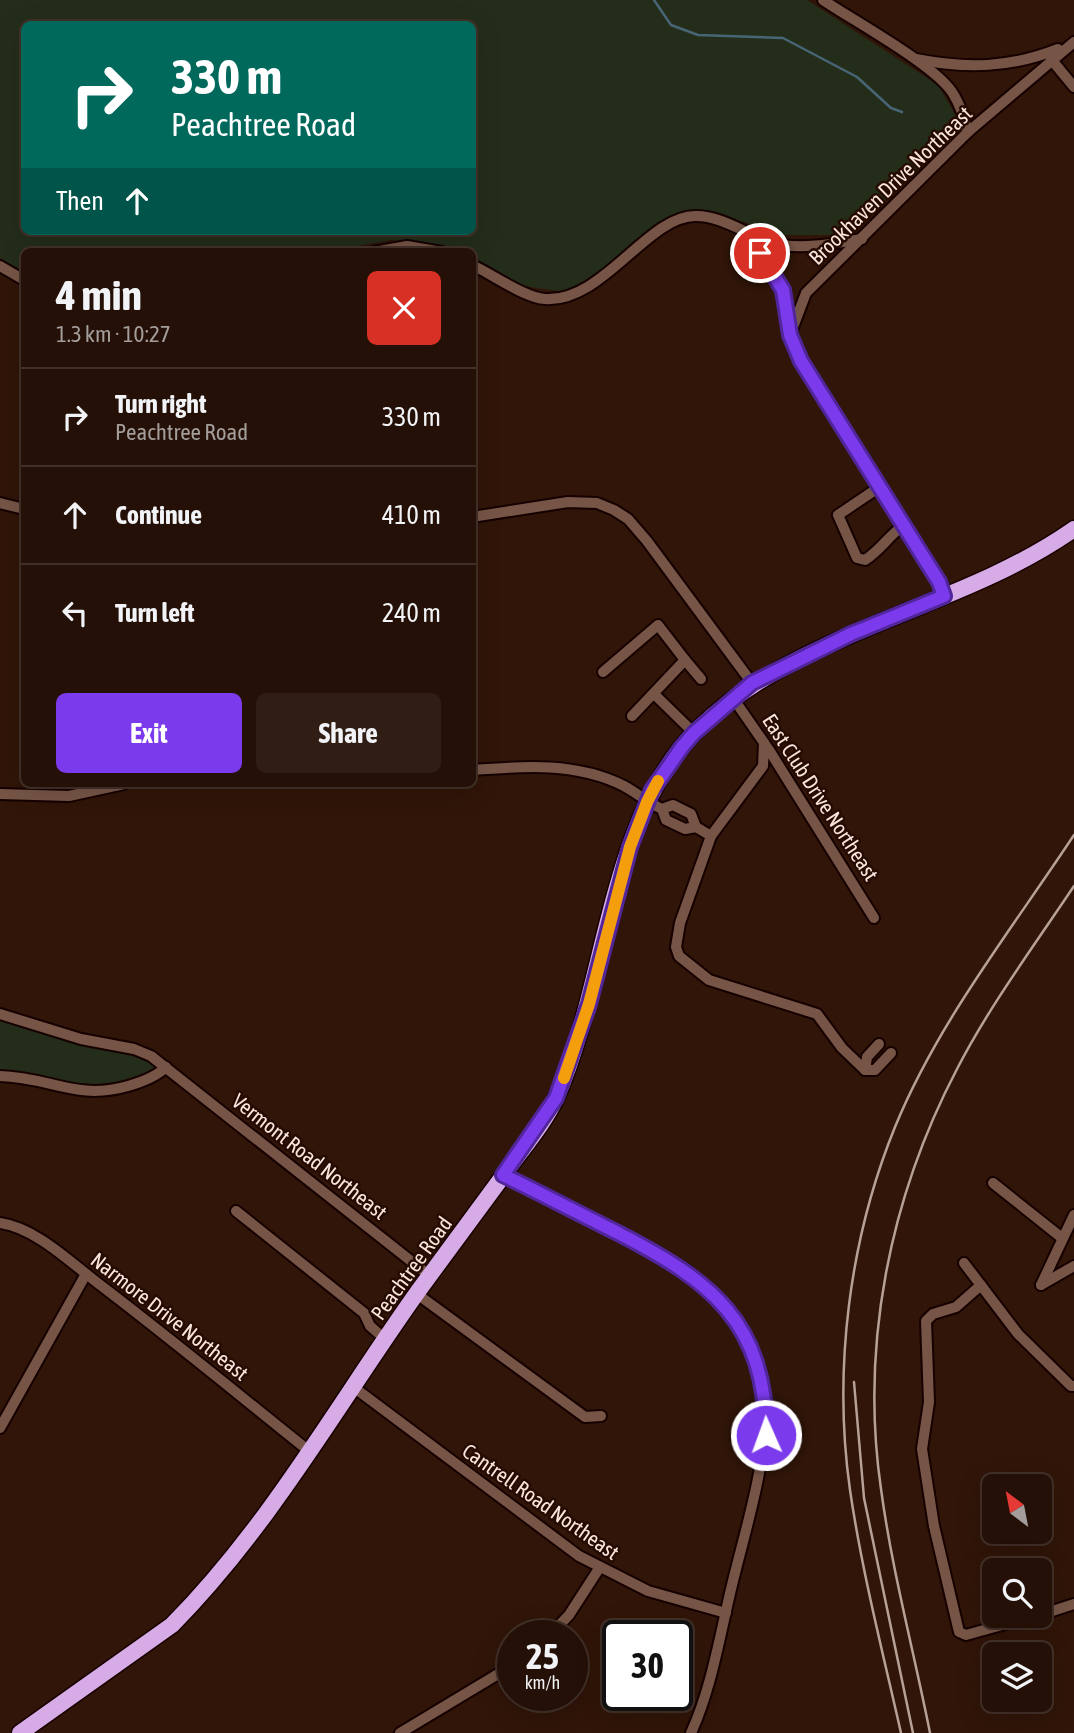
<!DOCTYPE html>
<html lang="en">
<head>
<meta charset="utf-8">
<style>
	:root { --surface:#241006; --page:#301e14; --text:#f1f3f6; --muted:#a39d9b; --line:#413028; --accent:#7c3aed }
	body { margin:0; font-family:"Asap Condensed",sans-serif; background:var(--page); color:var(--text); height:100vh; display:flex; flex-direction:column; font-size:26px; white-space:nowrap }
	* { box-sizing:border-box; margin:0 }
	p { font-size:23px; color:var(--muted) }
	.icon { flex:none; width:38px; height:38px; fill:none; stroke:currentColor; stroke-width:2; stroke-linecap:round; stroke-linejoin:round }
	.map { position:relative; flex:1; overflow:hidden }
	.panel { position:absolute; left:21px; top:248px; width:455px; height:539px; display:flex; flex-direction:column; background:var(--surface); border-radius:10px; box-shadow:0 7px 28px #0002,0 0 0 2px var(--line) }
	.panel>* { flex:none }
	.guide { position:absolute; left:21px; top:21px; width:455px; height:214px; border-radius:10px; box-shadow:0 7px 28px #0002,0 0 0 2px var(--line); background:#00695c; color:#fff; overflow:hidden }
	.needle { width:46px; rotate:328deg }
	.controls { position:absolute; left:982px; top:1474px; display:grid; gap:14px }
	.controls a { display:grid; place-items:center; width:70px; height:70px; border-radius:10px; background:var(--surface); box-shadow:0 7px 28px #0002,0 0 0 2px var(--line); font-size:35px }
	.speed { position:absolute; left:497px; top:1620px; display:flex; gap:14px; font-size:35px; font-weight:700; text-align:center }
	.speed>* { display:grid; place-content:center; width:91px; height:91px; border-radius:50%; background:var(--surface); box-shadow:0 7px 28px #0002,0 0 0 2px var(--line); line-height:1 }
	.speed small { font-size:18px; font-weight:400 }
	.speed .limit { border:4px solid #111; border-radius:10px; background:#fff; color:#111 }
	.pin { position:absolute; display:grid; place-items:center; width:60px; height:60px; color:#fff; margin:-30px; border:4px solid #fff; border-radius:50%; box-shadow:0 2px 7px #0007 }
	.me { position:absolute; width:77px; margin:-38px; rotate:358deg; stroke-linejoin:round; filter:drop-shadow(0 0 5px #0008) }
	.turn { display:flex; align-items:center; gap:24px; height:147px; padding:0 35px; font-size:32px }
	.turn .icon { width:91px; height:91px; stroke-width:2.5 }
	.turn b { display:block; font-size:49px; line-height:60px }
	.then { display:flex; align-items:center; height:66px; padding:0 35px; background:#0003; gap:14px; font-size:26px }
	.round { display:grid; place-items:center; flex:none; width:74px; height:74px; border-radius:10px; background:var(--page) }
	.head { display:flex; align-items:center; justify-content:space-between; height:119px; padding:0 35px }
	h1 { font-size:42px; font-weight:700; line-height:52px }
	.primary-button { display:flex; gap:14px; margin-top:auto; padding:14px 35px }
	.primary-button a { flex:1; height:80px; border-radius:10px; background:var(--accent); color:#fff; font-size:28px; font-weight:700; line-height:80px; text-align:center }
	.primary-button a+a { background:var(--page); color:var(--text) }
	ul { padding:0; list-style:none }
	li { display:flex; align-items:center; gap:21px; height:98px; padding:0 35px; border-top:2px solid var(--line) }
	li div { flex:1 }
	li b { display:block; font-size:26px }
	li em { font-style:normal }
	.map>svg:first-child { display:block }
	.green { fill:#242d1a; fill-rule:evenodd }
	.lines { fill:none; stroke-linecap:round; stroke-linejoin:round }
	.stream { stroke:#486575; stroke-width:2.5 }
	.minor-casing { stroke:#160100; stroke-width:14 }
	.highway-casing { stroke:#160100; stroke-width:19 }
	.minor { stroke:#765546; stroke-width:10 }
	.highway { stroke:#d6abe6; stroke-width:16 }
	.rail { stroke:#b7a197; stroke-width:2.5 }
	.route-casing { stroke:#51269a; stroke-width:18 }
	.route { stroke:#7c3aed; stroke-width:12 }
	.slow { stroke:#f59e0b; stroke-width:12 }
	.labels { text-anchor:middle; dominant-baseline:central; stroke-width:5; stroke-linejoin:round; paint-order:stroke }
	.street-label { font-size:21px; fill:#fae6de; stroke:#260b02 }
</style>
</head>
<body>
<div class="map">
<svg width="1074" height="1733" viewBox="0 0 1074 1733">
	<rect width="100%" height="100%" fill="#301508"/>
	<g class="green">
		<path d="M0,0H807L938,85L955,114L957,125L952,137L858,227L831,235H781L715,212L690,210L662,222L608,266L566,292L523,286L473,261L472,252H454L439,245L391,240L324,252H24V272L0,258ZM24,24H472V231H24Z"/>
		<path d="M0,1018L73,1042L132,1051L156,1067L154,1070C135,1079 113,1089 91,1089C63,1089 32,1071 0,1072Z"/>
	</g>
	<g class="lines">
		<path class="stream" d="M654,0L671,25L698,35L783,38L857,77L891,108L902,112"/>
		<g class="minor-casing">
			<g id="minor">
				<path d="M823,0C854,21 933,64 952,92C960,104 964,118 968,132"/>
				<path d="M916,59C967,69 1010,68 1058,49"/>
				<path d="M1051,59L1074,87"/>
				<path d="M749,234L783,290L790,333"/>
				<path d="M374,252L407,246L442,252"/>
				<path d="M472,265C492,274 525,298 545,299C603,303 648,215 696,216C726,216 753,240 782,245C808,249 836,243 862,239"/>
				<path d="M0,266L24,280"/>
				<path d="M881,486L838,515L857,558L865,560C882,549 888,536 904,525"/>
				<path d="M0,503L24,509"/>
				<path d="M472,517L568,502L597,503L614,510L628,519L647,541L752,683"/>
				<path d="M944,596L939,581L801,361L790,335L806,293L968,132L1074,42"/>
				<path d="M603,672L658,625L685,660"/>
				<path d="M654,694L694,733"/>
				<path d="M733,698L769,750L874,918"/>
				<path d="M632,716L685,660L701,679"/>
				<path d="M764,743L763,766L711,836L680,923L676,947L679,956L709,980L817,1014L842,1048L865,1070H875L891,1053"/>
				<path d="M472,770C524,766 577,762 624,786C637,793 648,803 662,809L673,805L691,814L696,827L711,836"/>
				<path d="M0,794L69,796L124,784"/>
				<path d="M662,809L666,820L685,829L696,827"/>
				<path d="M0,1014L81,1039L134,1049L151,1056L430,1276"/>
				<path d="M865,1070L867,1057L879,1044"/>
				<path d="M0,1076C50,1077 76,1101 128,1086C142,1082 156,1077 166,1067"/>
				<path d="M504,1175L686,1270C804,1362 762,1463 732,1585C720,1634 712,1687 691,1733"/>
				<path d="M993,1183L1062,1238"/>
				<path d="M236,1211L364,1313L370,1326L385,1339"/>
				<path d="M0,1223C36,1228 71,1263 99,1284C170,1338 239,1395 309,1451"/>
				<path d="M964,1263L1018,1334L1071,1386H1074"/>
				<path d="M981,1285L956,1307L933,1314L926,1321L929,1402L922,1449L934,1526L959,1632L966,1635L1038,1615"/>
				<path d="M1041,1285L1074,1215"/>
				<path d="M1041,1285L1074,1266"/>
				<path d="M417,1294L585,1417L601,1416"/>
				<path d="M352,1386L579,1556L648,1591L726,1613"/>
				<path d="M0,1428L86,1274"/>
				<path d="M1040,1615L1074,1604"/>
				<path d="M549,1636L569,1615L600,1567"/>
				<path d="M400,1733L513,1665"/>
			</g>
		</g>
		<g class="highway-casing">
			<path id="highway" d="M20,1733L172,1625C270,1526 339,1402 419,1290C447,1252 475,1214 503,1176C521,1150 544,1125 557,1096C606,986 609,817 696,731C800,628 956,612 1074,529"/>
		</g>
		<use href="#minor" class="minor"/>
		<use href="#highway" class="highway"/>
		<g class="rail">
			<path d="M854,1382L864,1498L913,1733"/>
			<path d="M901,1733C883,1653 862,1572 850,1490C833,1370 849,1240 895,1127C938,1022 1012,929 1074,835"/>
			<path d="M930,1733C914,1652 892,1571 881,1489C860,1345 890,1197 957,1069C990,1005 1034,946 1074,886"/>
		</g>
	</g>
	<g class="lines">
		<g class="route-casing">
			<path id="route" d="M760,253L783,290L790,335L801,361L939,582L944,596L851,634L752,683L694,733L682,747L652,790L630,847L589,1004L556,1098L503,1175C542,1194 580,1214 618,1233C711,1281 766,1322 766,1435"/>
		</g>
		<use href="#route" class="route"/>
		<path class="slow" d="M564,1078L589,1004L630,847L647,802L658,781"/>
	</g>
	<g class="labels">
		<g class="street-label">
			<text transform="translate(890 185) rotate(-44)">Brookhaven Drive Northeast</text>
			<text transform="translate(821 797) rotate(57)">East Club Drive Northeast</text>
			<text transform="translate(310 1156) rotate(38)">Vermont Road Northeast</text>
			<text transform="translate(411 1268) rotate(-54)">Peachtree Road</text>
			<text transform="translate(170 1316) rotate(38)">Narmore Drive Northeast</text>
			<text transform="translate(541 1501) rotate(35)">Cantrell Road Northeast</text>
		</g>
	</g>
</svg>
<div class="controls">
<a><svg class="needle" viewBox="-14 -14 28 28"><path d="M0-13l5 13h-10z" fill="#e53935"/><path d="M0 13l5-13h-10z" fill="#a39d9b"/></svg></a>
<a><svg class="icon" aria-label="search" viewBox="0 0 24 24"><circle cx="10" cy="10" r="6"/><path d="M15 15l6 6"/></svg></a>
<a><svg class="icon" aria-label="layers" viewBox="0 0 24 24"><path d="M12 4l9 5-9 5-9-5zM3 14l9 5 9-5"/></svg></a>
</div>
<div class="speed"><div>25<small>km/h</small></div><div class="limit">30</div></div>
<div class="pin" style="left:760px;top:253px;background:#d93025"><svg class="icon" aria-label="arrive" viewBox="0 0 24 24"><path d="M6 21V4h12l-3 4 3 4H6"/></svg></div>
<svg class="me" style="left:766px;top:1435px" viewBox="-20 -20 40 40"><circle r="17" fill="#7c3aed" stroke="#fff" stroke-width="3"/><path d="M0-11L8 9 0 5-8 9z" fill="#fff"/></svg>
<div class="guide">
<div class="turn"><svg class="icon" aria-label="right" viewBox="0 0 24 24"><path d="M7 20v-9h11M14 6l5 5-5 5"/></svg><div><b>330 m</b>Peachtree Road</div></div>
<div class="then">Then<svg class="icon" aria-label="ahead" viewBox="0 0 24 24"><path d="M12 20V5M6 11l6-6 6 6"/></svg></div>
</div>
<section class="panel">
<div class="head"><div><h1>4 min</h1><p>1.3 km · 10:27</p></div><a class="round" style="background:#d93025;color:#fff"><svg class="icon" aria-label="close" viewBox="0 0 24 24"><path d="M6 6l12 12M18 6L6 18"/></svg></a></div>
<ul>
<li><svg class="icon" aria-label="right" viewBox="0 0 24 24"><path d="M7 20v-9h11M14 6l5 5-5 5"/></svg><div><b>Turn right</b><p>Peachtree Road</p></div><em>330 m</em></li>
<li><svg class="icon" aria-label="ahead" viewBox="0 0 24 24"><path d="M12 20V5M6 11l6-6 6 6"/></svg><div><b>Continue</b></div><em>410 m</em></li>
<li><svg class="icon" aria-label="left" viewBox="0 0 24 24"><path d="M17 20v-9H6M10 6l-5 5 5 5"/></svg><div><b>Turn left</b></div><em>240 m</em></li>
</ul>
<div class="primary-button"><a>Exit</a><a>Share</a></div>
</section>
</div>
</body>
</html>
